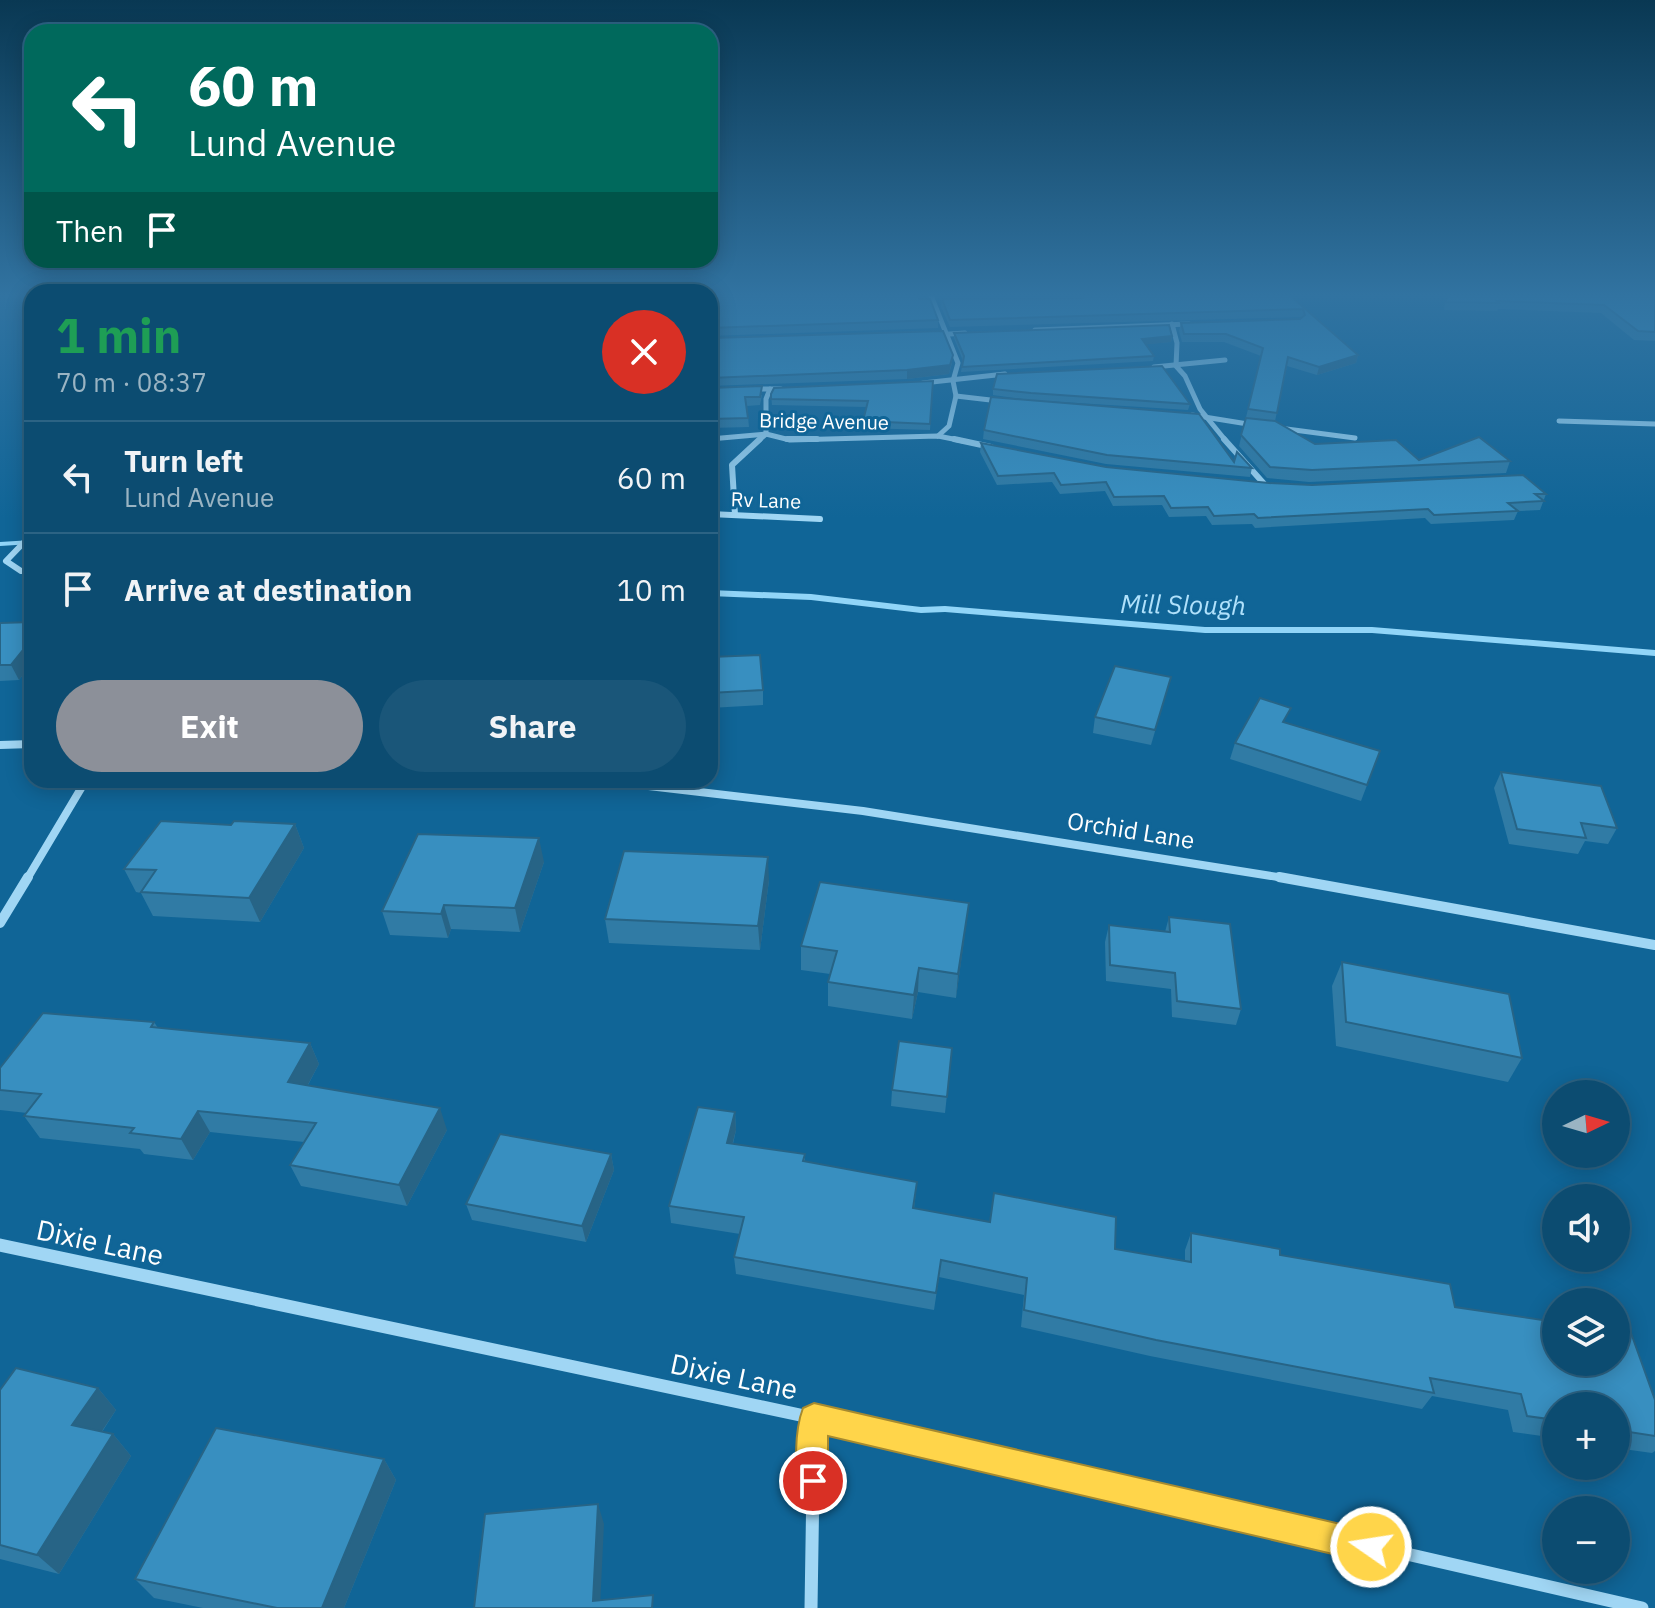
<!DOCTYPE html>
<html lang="en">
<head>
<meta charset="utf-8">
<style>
	:root { --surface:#0c4c71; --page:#1a5679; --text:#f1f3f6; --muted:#9ab4c3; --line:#2c6384; --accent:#8c9099 }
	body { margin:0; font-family:"IBM Plex Sans",sans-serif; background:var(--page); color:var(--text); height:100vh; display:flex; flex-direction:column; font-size:30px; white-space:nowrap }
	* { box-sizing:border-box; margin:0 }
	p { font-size:26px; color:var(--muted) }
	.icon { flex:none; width:44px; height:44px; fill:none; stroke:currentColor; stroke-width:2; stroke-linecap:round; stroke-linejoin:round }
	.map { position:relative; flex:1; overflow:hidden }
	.sheet { position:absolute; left:24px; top:284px; width:694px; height:504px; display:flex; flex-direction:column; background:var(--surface); border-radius:24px; box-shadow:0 4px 20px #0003,0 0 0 2px var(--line) }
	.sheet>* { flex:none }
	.banner { position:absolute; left:24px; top:24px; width:694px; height:244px; border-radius:24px; box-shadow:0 4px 20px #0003,0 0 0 2px var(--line); background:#00695c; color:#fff; overflow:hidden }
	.needle { width:52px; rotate:85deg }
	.fabs { position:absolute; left:1542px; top:1080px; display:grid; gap:16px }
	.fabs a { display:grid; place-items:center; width:88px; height:88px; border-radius:50%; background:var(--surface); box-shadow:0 4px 20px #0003,0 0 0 2px var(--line); font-size:40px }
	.pin { position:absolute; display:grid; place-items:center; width:68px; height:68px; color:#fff; margin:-34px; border:4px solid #fff; border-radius:50%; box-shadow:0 2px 8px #0007 }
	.me { position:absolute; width:88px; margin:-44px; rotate:283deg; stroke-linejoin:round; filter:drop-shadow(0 0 6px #0008) }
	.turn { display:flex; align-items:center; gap:28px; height:168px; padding:0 32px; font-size:36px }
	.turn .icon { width:104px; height:104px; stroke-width:2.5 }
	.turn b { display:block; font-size:56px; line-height:68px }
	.then { display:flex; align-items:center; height:76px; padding:0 32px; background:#0003; gap:16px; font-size:30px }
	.round { display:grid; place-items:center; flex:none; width:84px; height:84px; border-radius:42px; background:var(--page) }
	.head { display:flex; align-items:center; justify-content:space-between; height:136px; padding:0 32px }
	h1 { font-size:48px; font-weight:700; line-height:60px; color:#1e9e55 }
	.action { display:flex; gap:16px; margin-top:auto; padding:16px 32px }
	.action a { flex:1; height:92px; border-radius:48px; background:var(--accent); color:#fff; font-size:32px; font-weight:700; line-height:92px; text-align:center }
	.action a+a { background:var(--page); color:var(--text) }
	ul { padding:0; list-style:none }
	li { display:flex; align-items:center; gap:24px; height:112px; padding:0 32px; border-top:2px solid var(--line) }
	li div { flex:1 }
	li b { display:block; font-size:30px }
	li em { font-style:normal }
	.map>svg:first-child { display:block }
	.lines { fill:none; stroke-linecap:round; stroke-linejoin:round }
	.stream { fill:#91d5f8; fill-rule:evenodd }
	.street-far4 { stroke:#a0d6f4; stroke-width:5 }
	.street-far3 { stroke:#a0d6f4; stroke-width:6 }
	.street-far2 { stroke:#a0d6f4; stroke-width:8 }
	.street-far1 { stroke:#a0d6f4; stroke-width:10 }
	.street { stroke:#a0d6f4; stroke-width:13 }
	.wall { fill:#307ba5 }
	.shaded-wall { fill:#276486 }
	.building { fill:#388fc0; stroke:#276486; stroke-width:2 }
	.route { fill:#ffd54a; stroke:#a68a30; stroke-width:2 }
	.labels { text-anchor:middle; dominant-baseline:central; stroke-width:6; stroke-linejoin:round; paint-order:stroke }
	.far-street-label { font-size:20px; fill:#fff; stroke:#106597 }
	.street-label { font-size:24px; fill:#fff; stroke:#106597 }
	.water-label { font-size:26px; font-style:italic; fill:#b0e1fb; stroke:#106597 }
	.near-street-label { font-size:28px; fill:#fff; stroke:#106597 }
</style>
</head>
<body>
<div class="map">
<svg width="1655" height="1608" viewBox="0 0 1655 1608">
	<rect width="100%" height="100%" fill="#106597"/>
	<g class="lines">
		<g class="stream">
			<path d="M32,540V544L0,546V542Z"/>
			<path d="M710,590L811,594L921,607L945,606L1205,627H1372L1655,650V656L1372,633H1205L945,612L921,613L811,600L710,596Z"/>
		</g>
		<g class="street-far4">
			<path d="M930,293L958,363L953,381L956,396L949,426L938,436"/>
			<path d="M1172,324L1177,343L1176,366L1185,376L1200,409L1226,441"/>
			<path d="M1035,330L1189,324"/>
			<path d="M935,335L965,333"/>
			<path d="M1154,367L1225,360"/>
			<path d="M923,383L1005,374"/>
			<path d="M751,389H781"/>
			<path d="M956,396L999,401"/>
			<path d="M1192,415L1254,425"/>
			<path d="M1559,421L1655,424"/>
			<path d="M1279,428L1355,438"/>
			<path d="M710,439L766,434L790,440L938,436L963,441"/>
			<path d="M758,441L766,434V399L770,389"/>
		</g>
		<g class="street-far3">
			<path d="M787,439H817"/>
			<path d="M954,439L991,447"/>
			<path d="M1224,439L1266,486"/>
			<path d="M710,514L820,519"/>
			<path d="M735,515L732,465L760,439"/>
			<path d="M32,534L6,561L21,571H32"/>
		</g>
		<g class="street-far2">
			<path d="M0,745L32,744"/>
			<path d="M597,780L863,811L1290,879"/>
			<path d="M27,879L86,780"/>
		</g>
		<g class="street-far1">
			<path d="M1279,877L1655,945"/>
			<path d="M0,923L28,877"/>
		</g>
		<g class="street">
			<path d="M0,1245L814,1418L1642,1608"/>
			<path d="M811,1608L814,1418"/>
		</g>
	</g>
	<g class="wall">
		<path d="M710,293L938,320V328L710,336Z"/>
		<path d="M1071,293H1287L1358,355L1356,363L1317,375L1287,366L1275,421L1315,444L1419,460L1510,461L1506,473L1309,482L1267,478L1239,446L1261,356L1224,342H1182L1179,331L1181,323L1300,319L1301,317L950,327L941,307L942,299L1075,298Z"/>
		<path d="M1442,293H1655V341L1634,340L1601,313L1498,309L1497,311L1444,310L1446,294Z"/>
		<path d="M954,333L1172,336L1171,342L1146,344L1154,356L1153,361L961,372L963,361L954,338Z"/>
		<path d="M710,338L952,363L949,374L907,379L710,386Z"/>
		<path d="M933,381L930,430L863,428L866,407L772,405L771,394Z"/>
		<path d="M710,388L762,395L760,405L747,406L749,427L710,428Z"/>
		<path d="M993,389L1190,404L1188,410L1030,400L993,395Z"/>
		<path d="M984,430L1234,462L1252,468L1250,477L1106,464L983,439Z"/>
		<path d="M710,435L713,450L714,459H710Z"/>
		<path d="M981,443L1106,467L1269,483L1546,494L1540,510L1518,511L1514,520L1431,524L1425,518L1255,528L1252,524L1212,525L1206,516L1169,517L1162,505L1113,506L1105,491L1060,494L1052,482L997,485L980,452Z"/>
		<path d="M32,622V663L19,680L0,681V623Z"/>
		<path d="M710,657L763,690V705L710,708Z"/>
		<path d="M1171,677L1151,745L1093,733L1095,717Z"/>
		<path d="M1235,743L1380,751L1361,801L1230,759Z"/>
		<path d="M1501,772L1617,828L1608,844L1585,841L1578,854L1509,844L1494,788Z"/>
		<path d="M295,824L304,848L260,922L153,916L141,893L136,892L124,869L231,825Z"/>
		<path d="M544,862L520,932L451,929L448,938L390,935L382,911Z"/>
		<path d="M769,880L760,950L609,943L605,919Z"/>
		<path d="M969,903L956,998L918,992L912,1019L828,1006V982L830,974L801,970V946Z"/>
		<path d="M1169,917L1241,1009L1236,1025L1172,1017L1171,989L1106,981L1105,942L1109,925L1165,932Z"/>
		<path d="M1342,962L1522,1058L1508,1082L1336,1046L1332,986Z"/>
		<path d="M154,1022L158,1028L310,1043L319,1064L308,1085L447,1130L407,1206L301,1186L290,1165L304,1142L210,1132L193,1160L144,1154L140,1149L40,1138L24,1116L27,1113L0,1110V1068Z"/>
		<path d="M952,1048L945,1113L891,1106L892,1090Z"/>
		<path d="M735,1112L736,1130L733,1144L805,1154V1162L917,1182L914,1209L1115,1249L1185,1261V1250L1191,1233L1280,1255L1455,1307L1655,1400V1451L1652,1453L1616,1448V1406H1556V1438L1513,1432L1508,1410L1432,1396L1422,1409L1150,1356L1021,1327L1024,1295L939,1277L934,1310L736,1274L734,1257L740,1234L671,1223L669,1206Z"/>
		<path d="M611,1154L614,1170L586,1242L472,1220L466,1204Z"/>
		<path d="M98,1388L116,1410L102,1432L113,1434L131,1456L59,1574L0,1559V1390Z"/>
		<path d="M384,1459L396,1480L344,1608H203L154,1598L135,1579Z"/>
	</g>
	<g class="shaded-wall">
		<path d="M1172,336L1171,342L1141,345L1142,339Z"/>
		<path d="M953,355L949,374L907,379V370Z"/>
		<path d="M1358,355L1356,363L1317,375L1319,367Z"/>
		<path d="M32,639V663L19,680L11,665Z"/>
		<path d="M295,824L304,848L260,922L249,898Z"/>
		<path d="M539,838L544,862L520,932L515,908Z"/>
		<path d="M768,857L769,880L760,950L758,926Z"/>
		<path d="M969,903L966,927L956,998L958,974Z"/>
		<path d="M444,905L451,929L448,938L441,914Z"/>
		<path d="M919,968L918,992L912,1019L914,995Z"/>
		<path d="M310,1043L319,1064L298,1103L288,1082Z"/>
		<path d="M440,1108L447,1130L407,1206L399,1185Z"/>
		<path d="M198,1111L210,1132L193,1160L181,1139Z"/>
		<path d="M735,1112L736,1130L728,1161L727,1143Z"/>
		<path d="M611,1154L614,1170L586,1242L582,1226Z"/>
		<path d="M98,1388L116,1410L92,1446L72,1425Z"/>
		<path d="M113,1434L131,1456L59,1574L37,1555Z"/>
		<path d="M384,1459L396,1480L344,1608H322Z"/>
		<path d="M598,1504L604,1524L600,1608L593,1601Z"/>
	</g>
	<g class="building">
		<path d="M710,293H915L920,299H930L938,320L710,328Z"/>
		<path d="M1078,293H1287L1358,355L1319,367L1288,357L1277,413L1248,409L1263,348L1226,334H1184L1181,323L1300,319L1305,315L1303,309L950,320L942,299L1082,298Z"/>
		<path d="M1447,293H1655V332L1638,331L1604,305L1497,301L1499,303L1446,302Z"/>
		<path d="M1169,325L1172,336L1142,339L1154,356L962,367L964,356L954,333Z"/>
		<path d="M943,331L953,355L950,365L907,370L710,378V338Z"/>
		<path d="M1162,366L1190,404L1031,393L993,389L997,374Z"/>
		<path d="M933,381L930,424L863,421L868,401L771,399V394L774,388Z"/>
		<path d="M762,386L760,397H745L748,418L710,419V388Z"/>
		<path d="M991,397L1199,414L1234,462L1237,452L1252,468L1107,455L984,430Z"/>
		<path d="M1246,418L1275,421L1315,444L1396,440L1419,460L1479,437L1510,461L1312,470L1270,467L1241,435Z"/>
		<path d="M710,435H711L713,450H710Z"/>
		<path d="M981,443L1106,467L1269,483L1312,485L1523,475L1546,494H1535L1544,501L1508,503L1518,511L1434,515L1428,509L1258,518L1254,514L1214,516L1208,507L1171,508L1164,496L1114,497L1106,482L1061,485L1054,473L998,476Z"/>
		<path d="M32,622V639L11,665H0V623Z"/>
		<path d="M760,655L763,690L710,693V657Z"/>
		<path d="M1115,666L1171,677L1155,730L1095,717Z"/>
		<path d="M1260,698L1291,708L1283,722L1380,751L1367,785L1235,743Z"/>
		<path d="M1501,772L1601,786L1617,828L1581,823L1586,838L1517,829Z"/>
		<path d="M161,821L231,825L234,821L295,824L249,898L141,892L156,870L124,869Z"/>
		<path d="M418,834L539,838L515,908L444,905L441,914L382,911Z"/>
		<path d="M624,851L768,857L758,926L605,919Z"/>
		<path d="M820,882L969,903L958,974L919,968L914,995L828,982L837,951L801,946Z"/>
		<path d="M1169,917L1230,924L1241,1009L1177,1001L1175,973L1110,965L1109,925L1170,932Z"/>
		<path d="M1342,962L1509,994L1522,1058L1346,1022Z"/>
		<path d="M43,1013L154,1022L151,1027L310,1043L288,1082L440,1108L399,1185L290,1165L316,1123L198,1111L181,1139L130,1133L134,1128L24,1116L41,1094L0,1090V1068Z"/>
		<path d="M899,1041L952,1048L947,1097L892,1090Z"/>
		<path d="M698,1107L735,1112L727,1143L805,1154L803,1161L917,1182L913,1208L990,1222L994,1193L1116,1217L1115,1249L1191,1262V1233L1280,1249V1255L1450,1284L1455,1307L1556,1322V1362H1616V1330L1631,1333L1655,1400V1436L1616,1430V1406H1556V1420L1527,1416L1521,1394L1430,1378L1434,1393L1156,1340L1024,1310L1027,1278L941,1260L936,1293L734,1257L744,1217L669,1206Z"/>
		<path d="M500,1134L611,1154L582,1226L466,1204Z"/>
		<path d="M16,1368L98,1388L72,1425L113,1434L37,1555L0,1545V1390Z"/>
		<path d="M216,1428L384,1459L322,1608H277L135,1579Z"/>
		<path d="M598,1504L593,1601L653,1595L652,1608H474L485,1514Z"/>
	</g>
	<linearGradient id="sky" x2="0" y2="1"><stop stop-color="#093853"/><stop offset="0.57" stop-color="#3173a1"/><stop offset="1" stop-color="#3173a1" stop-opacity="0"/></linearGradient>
	<rect width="1655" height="518" fill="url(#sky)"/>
	<path class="route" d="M814,1403L1371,1531L1383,1536L1387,1547L1383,1558L1371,1563L828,1436V1481L824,1492L813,1497L802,1492C793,1471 795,1429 803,1408Z"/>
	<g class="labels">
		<g class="far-street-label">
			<text transform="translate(824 421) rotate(1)">Bridge Avenue</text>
			<text transform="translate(766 500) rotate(2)">Rv Lane</text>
		</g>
		<g class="street-label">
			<text transform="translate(1131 830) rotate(9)">Orchid Lane</text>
		</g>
		<g class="water-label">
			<text transform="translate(1183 604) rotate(1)">Mill Slough</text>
		</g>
		<g class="near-street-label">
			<text transform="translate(100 1242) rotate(12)">Dixie Lane</text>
			<text transform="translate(734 1376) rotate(12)">Dixie Lane</text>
		</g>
	</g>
</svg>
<div class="fabs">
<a><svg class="needle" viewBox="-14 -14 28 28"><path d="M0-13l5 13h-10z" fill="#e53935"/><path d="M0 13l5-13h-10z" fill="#9ab4c3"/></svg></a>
<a><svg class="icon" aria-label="sound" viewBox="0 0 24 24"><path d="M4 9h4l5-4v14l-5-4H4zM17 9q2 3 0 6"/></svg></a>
<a><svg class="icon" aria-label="layers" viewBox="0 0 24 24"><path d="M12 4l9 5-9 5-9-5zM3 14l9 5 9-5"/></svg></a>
<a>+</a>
<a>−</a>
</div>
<div class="pin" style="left:813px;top:1481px;background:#d93025"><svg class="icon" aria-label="arrive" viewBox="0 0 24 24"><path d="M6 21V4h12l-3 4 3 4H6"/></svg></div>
<svg class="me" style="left:1371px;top:1547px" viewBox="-20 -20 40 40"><circle r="17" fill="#ffd54a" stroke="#fff" stroke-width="3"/><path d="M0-11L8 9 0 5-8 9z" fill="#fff"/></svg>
<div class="banner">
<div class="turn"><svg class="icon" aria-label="left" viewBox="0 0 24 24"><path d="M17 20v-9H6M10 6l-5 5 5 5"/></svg><div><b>60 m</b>Lund Avenue</div></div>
<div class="then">Then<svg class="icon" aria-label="arrive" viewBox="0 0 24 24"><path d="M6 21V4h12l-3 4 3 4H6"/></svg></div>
</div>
<section class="sheet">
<div class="head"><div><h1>1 min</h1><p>70 m · 08:37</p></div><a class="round" style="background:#d93025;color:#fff"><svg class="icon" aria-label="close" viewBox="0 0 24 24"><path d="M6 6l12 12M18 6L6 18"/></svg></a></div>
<ul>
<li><svg class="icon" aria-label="left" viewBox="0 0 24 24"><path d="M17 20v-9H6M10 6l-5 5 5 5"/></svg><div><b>Turn left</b><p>Lund Avenue</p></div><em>60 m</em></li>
<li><svg class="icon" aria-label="arrive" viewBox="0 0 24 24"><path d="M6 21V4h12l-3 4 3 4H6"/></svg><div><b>Arrive at destination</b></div><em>10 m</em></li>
</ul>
<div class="action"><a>Exit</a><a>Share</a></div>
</section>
</div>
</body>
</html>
